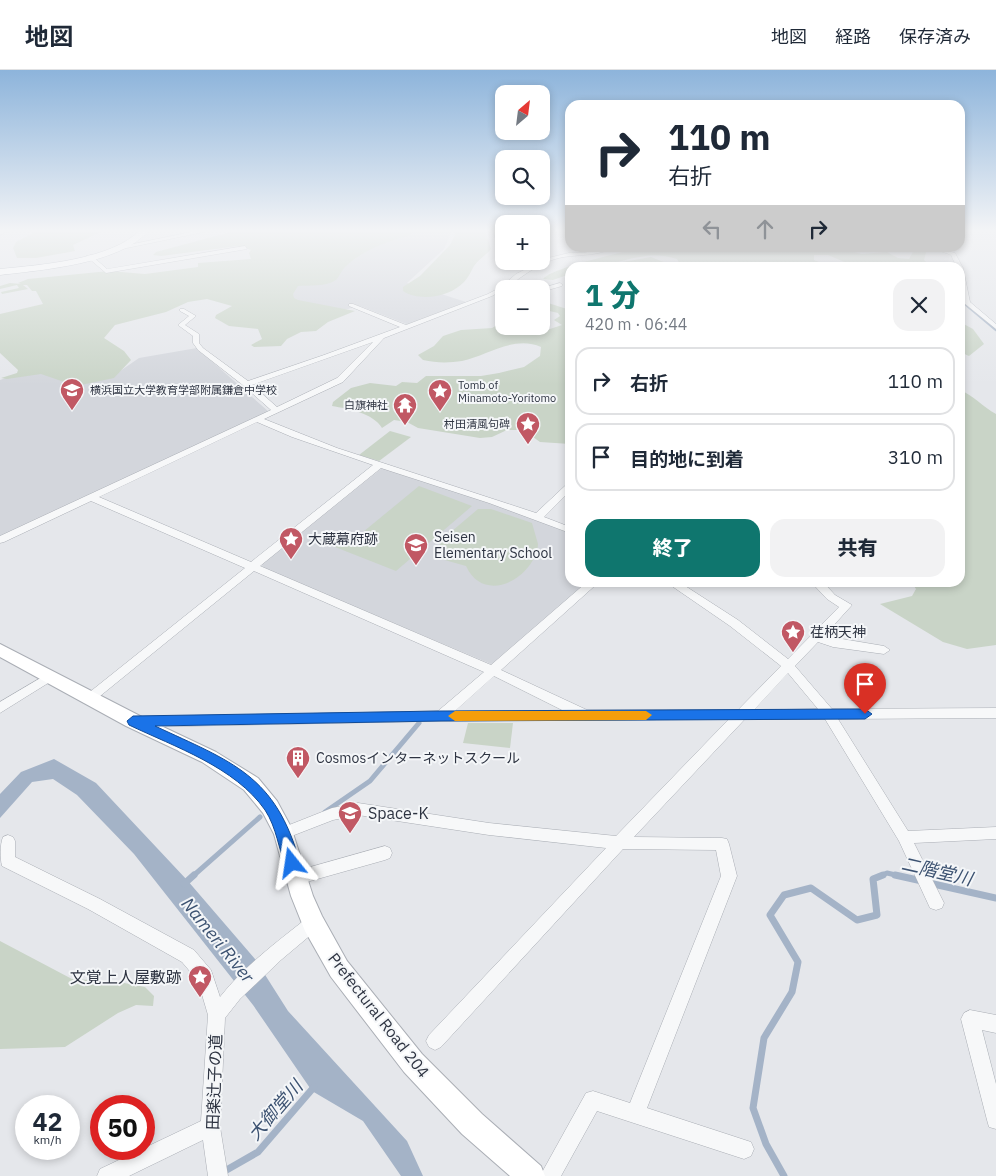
<!DOCTYPE html>
<html lang="ja">
<head>
<meta charset="utf-8">
<style>
	:root { --surface:#fff; --page:#f2f2f3; --text:#1f2937; --muted:#747a83; --line:#e0e1e3; --accent:#0f766e }
	body { margin:0; font-family:"IBM Plex Sans","Noto Sans JP",sans-serif; background:var(--page); color:var(--text); height:100vh; display:flex; flex-direction:column; font-size:19px; white-space:nowrap }
	* { box-sizing:border-box; margin:0 }
	p { font-size:16px; color:var(--muted) }
	.icon { flex:none; width:28px; height:28px; fill:none; stroke:currentColor; stroke-width:2; stroke-linecap:round; stroke-linejoin:round }
	.map { position:relative; flex:1; overflow:hidden }
	.sheet { position:absolute; left:565px; top:192px; width:400px; height:325px; display:flex; flex-direction:column; background:var(--surface); border-radius:15px; box-shadow:0 2px 8px #0003 }
	.sheet>* { flex:none }
	.top-card { position:absolute; left:565px; top:30px; width:400px; height:152px; border-radius:15px; box-shadow:0 2px 8px #0003; background:#fff; color:var(--text); overflow:hidden }
	.needle { width:32px; rotate:28deg }
	.buttons { position:absolute; left:495px; top:15px; display:grid; gap:10px }
	.buttons a { display:grid; place-items:center; width:55px; height:55px; border-radius:10px; background:var(--surface); box-shadow:0 2px 8px #0003; font-size:25px }
	.speed { position:absolute; left:15px; top:1025px; display:flex; gap:10px; font-size:25px; font-weight:700; text-align:center }
	.speed>* { display:grid; place-content:center; width:65px; height:65px; border-radius:50%; background:var(--surface); box-shadow:0 2px 8px #0003; line-height:1 }
	.speed small { font-size:12px; font-weight:400 }
	.speed .limit { border:8px solid #d22; background:#fff; color:#111 }
	.pin { position:absolute; display:grid; place-items:center; width:42px; height:42px; color:#fff; margin:-51px -21px; border-radius:50% 50% 50% 0; rotate:-45deg; box-shadow:0 0 5px #0007 }
	.pin .icon { rotate:45deg }
	.me { position:absolute; width:55px; margin:-28px; rotate:345deg; stroke-linejoin:round; filter:drop-shadow(0 0 4px #0008) }
	.turn { display:flex; align-items:center; gap:18px; height:105px; padding:0 20px; font-size:22px }
	.turn .icon { width:65px; height:65px; stroke-width:2.5 }
	.turn b { display:block; font-size:35px; line-height:42px }
	.lanes { display:flex; align-items:center; height:48px; padding:0 20px; background:#0003; justify-content:center; gap:25px; direction:ltr }
	.lanes .off { opacity:.35 }
	.round { display:grid; place-items:center; flex:none; width:52px; height:52px; border-radius:15px; background:var(--page) }
	.overview { display:flex; align-items:center; justify-content:space-between; height:85px; padding:0 20px }
	h1 { font-size:30px; font-weight:800; line-height:38px; color:var(--accent) }
	.primary-button { display:flex; gap:10px; margin-top:auto; padding:10px 20px }
	.primary-button a { flex:1; height:58px; border-radius:15px; background:var(--accent); color:#fff; font-size:20px; font-weight:800; line-height:58px; text-align:center }
	.primary-button a+a { background:var(--page); color:var(--text) }
	ul { padding:0; list-style:none }
	li { display:flex; align-items:center; gap:15px; height:68px; margin:0 10px 8px; padding:0 10px; border:2px solid var(--line); border-radius:15px }
	li div { flex:1 }
	li b { display:block; font-size:19px }
	li em { font-style:normal }
	header { display:flex; align-items:center; gap:30px; box-sizing:border-box; height:70px; padding:0 25px; background:var(--surface); border-bottom:1px solid var(--line) }
	header strong { font-size:24px }
	nav { display:flex; gap:28px; margin-inline-start:auto; font-size:18px }
	.map>svg:first-child { display:block }
	.built { fill:#d3d6dc }
	.green { fill:#c9d4c7 }
	.water { fill:#a4b3c7 }
	.lines { fill:none; stroke-linecap:round; stroke-linejoin:round }
	.stream-far2 { stroke:#a4b3c7; stroke-width:2.5 }
	.stream-far1 { stroke:#a4b3c7; stroke-width:5 }
	.stream { stroke:#a4b3c7; stroke-width:7 }
	.street-casing { stroke:#aaaeb5; stroke-width:1 }
	.secondary-casing { stroke:#aaaeb5; stroke-width:2 }
	.primary-casing { stroke:#a5abb5; stroke-width:1 }
	.street { fill:#f7f8f9; fill-rule:evenodd }
	.secondary { fill:#fff; fill-rule:evenodd }
	.primary { fill:#fff; fill-rule:evenodd }
	.route { fill:#1a73e8; stroke:#114b97 }
	.slow { fill:#f59e0b }
	.labels { text-anchor:middle; dominant-baseline:central; stroke-width:4; stroke-linejoin:round; paint-order:stroke }
	.far-poi-label { font-size:11px; fill:#2e3442; stroke:#f4f6f8; text-anchor:start }
	.poi-label { font-size:14px; fill:#2e3442; stroke:#f4f6f8; text-anchor:start }
	.near-poi-label { font-size:16px; fill:#2e3442; stroke:#f4f6f8; text-anchor:start }
	.near-street-label { font-size:16px; fill:#2e3442; stroke:#f4f6f8 }
	.near-water-label { font-size:18px; font-style:italic; fill:#3c5271; stroke:#f4f6f8 }
</style>
</head>
<body>
<header>
<strong>地図</strong>
<nav><a>地図</a><a>経路</a><a>保存済み</a></nav>
</header>
<div class="map">
<svg width="996" height="1106" viewBox="0 0 996 1106">
	<rect width="100%" height="100%" fill="#e5e7eb"/>
	<g class="built">
		<path d="M405,160H434L451,163L444,179L407,213L466,232L409,255L360,236L339,241L294,235L286,223L294,214L336,202L371,178L389,171Z"/>
		<path d="M197,278L269,342L0,466V310L22,302L36,301L110,308L139,288Z"/>
		<path d="M382,398L434,412L570,462V512L587,513L496,593L491,594L263,498L262,494Z"/>
	</g>
	<g class="green">
		<path d="M39,160H105L73,175L75,181L36,188H17L13,178L16,172Z"/>
		<path d="M238,160L411,161V165C388,171 363,180 345,197C341,201 340,206 336,210C326,217 309,215 298,216L293,224L294,228L298,230L355,241L328,252L316,261L301,262L287,269L281,276L254,277L251,275L262,269L258,259L229,256L215,248L216,245L232,236L207,229L188,232L166,242L115,255L104,268L124,281L131,290L114,308L76,316L41,304L7,309L1,308L17,303L18,300L0,283V244L43,234L36,221H32L27,215H23L28,219L2,224L1,222L19,218L17,215L0,219V216L10,213L21,214L18,213L28,209L109,201L145,204L198,197V193L251,189L249,183L251,180L238,176L161,186L153,185L156,182Z"/>
		<path d="M452,160H485L491,179C486,185 479,189 474,196C471,201 469,207 464,212C450,227 420,232 403,221V217L420,206L450,175L456,163Z"/>
		<path d="M640,178H838L862,184L887,182L898,188L909,189L915,178L927,179L924,190L931,197H856L828,185H814V190L830,197L682,198L677,189C647,179 623,193 593,197C586,199 578,198 570,198V204L553,210L543,209C551,198 623,182 640,178Z"/>
		<path d="M651,187L676,197H615L627,195L623,192Z"/>
		<path d="M545,232L570,240V374L540,372L526,362L520,360H507L492,367L480,368L418,358L407,352L394,350L382,358C373,343 349,339 332,336L333,332L351,318L370,313L396,316L402,312L417,313L426,306H481L499,303L524,297L540,286L541,277C515,265 488,285 462,291C449,293 436,293 423,290L418,285L434,276L443,266L461,260L492,258L504,251V256H514L504,261L506,262L521,256H541V248L550,252L541,262L562,255L554,250L560,246L558,243L541,239V233Z"/>
		<path d="M960,252L973,259L984,274L969,286L960,282Z"/>
		<path d="M960,320C973,325 983,337 996,344V575L967,579L943,572L880,534L912,526L916,519L912,513L960,512Z"/>
		<path d="M390,361L411,367L379,391L359,385Z"/>
		<path d="M419,416L472,436L396,501L335,477L339,474L346,476Z"/>
		<path d="M478,439H491L532,453L538,474C536,506 485,537 466,496L441,489L435,481L445,467Z"/>
		<path d="M468,653H513L510,678L463,673Z"/>
		<path d="M0,871L72,909L114,911L145,917L154,926L153,936L136,935L118,943L65,977L0,979Z"/>
	</g>
	<path class="water" d="M54,689L96,713L187,810L255,889L288,941L407,1071L423,1106H401L363,1051L312,1021L253,935L134,784L77,725L53,709L32,712L0,748V724L21,702Z"/>
	<g class="lines">
		<g class="stream-far2">
			<path d="M961,219L963,232"/>
			<path d="M965,234L996,260"/>
		</g>
		<g class="stream-far1">
			<path d="M325,742L370,711L419,653"/>
			<path d="M193,806L260,747"/>
			<path d="M880,806L887,803L900,806"/>
		</g>
		<g class="stream">
			<path d="M895,805L922,811"/>
			<path d="M929,813L996,828"/>
			<path d="M184,814L194,805"/>
			<path d="M216,1106L258,1082L314,1017"/>
			<path d="M784,1106L766,1074L753,1038L764,968L792,922L798,892L770,845L784,825L811,818L857,850L877,845L873,809L883,805"/>
		</g>
		<g class="street-casing">
			<g id="street">
				<path d="M8,160V161L0,165V161Z"/>
				<path d="M201,160H213L122,179L119,177Z"/>
				<path d="M493,160H499L500,166H504V170L496,169Z"/>
				<path d="M245,176L247,179L106,203L86,186L91,185L107,199Z"/>
				<path d="M605,178H613C594,188 571,183 552,190C529,198 512,216 492,226L384,268L343,312L264,349L337,378L536,443L567,414L570,413V421L544,447L570,457V463L489,433L381,398L260,496L491,595L587,512H599L501,600L587,640H738L781,596L730,556L666,512H679L738,550L788,589L839,537L827,529L811,512H823L835,525L852,535L824,566L884,576L890,580L884,584L833,577L818,572L795,596L832,639L996,638V648L838,649L908,761L996,757V769L914,773L944,833L942,838L936,840L930,838L899,771L825,649H745L634,767L722,768L727,769L729,774L737,806L647,1038L751,1072L754,1079L751,1086L744,1089L597,1041L561,1106H540L586,1023L593,1021L630,1033L721,806L716,780L623,779L441,977L435,980L429,977L426,971L429,965L606,778L489,765L358,745L333,750L284,769L279,767L277,763L279,759L332,738L358,733L489,753L616,766L729,649L441,651L138,657L133,655L132,652L133,649L138,647L438,641L484,602L254,501L94,631H86L84,628L86,625L245,498L91,431L4,472L0,473V466L271,340L244,316L198,280L193,273V266L178,255L189,246L180,241V239H184L196,246L185,255L199,264V273L203,278L248,311L324,285L400,257L349,236V234H353L406,255L488,224L501,217L516,204L548,188L569,183H583ZM373,272L337,308L277,337L252,315ZM257,352L292,367L373,395L251,492L99,427ZM788,603L818,639L754,640ZM494,606L564,641H455Z"/>
				<path d="M932,178H938L955,183L963,198L970,232L996,254V259L964,233L960,213V198H957L951,185Z"/>
				<path d="M560,213L563,215L562,216L541,222V219H539Z"/>
				<path d="M49,603L53,604L55,607L53,610L0,643V632Z"/>
				<path d="M8,765L13,767L15,771V787L100,829L194,880L211,900L220,927C244,896 277,872 307,848L313,846L319,848L321,853L319,858L281,890L240,929L225,948L220,1057L228,1106H208L203,1070L129,1106H97L100,1099L201,1051L208,945L198,911L182,892L88,839L2,796C0,788 0,774 3,767Z"/>
				<path d="M385,776L390,778L392,783L390,788L385,790L296,815L291,813L288,808L291,803L296,801Z"/>
				<path d="M970,940L996,945V963L982,960L996,1014V1059L989,1057L987,1050L961,949L964,943Z"/>
			</g>
		</g>
		<g class="secondary-casing">
			<path id="secondary" d="M0,574L140,646L216,682L258,708L277,731L291,757L313,826L322,846L347,891L422,984L482,1044L541,1096L545,1106H510L462,1064L404,1002L331,907L305,861L291,826L274,764L263,743L244,720L202,692L126,656L0,587Z"/>
		</g>
		<g class="primary-casing">
			<path id="primary" d="M140,160H149C122,194 41,200 0,205V199C39,195 112,190 140,160Z"/>
		</g>
		<use href="#street" class="street"/>
		<use href="#secondary" class="secondary"/>
		<use href="#primary" class="primary"/>
	</g>
	<linearGradient id="sky" x2="0" y2="1"><stop stop-color="#8db4db"/><stop offset="0.51" stop-color="#f3f4f6"/><stop offset="1" stop-color="#f3f4f6" stop-opacity="0"/></linearGradient>
	<rect width="996" height="315" fill="url(#sky)"/>
	<path class="route" d="M865,639L872,644L865,649L441,651L155,656C232,692 276,705 300,793L297,798L292,800L287,798C278,779 277,758 265,740C235,697 175,677 129,655L127,651L133,646L441,641Z"/>
	<path class="slow" d="M455,641H646L652,645L646,650L455,651L448,646Z"/>
	<defs>
		<g id="school-pin" transform="scale(1.25)"><path d="M0 17L-7.5 6A9.5 9.5 0 1 1 7.5 6Z" fill="#c15864" stroke="#f4f6f8"/><path d="M0-5L7-2L0 1L-7-2ZM-4 1L0 2.5L4 1V4Q0 6-4 4Z" fill="#fff"/></g>
		<g id="sight-pin" transform="scale(1.25)"><path d="M0 17L-7.5 6A9.5 9.5 0 1 1 7.5 6Z" fill="#c15864" stroke="#f4f6f8"/><path d="M0-6L1.8-2.2L6-1.7L2.9 1.2L3.7 5.4L0 3.3L-3.7 5.4L-2.9 1.2L-6-1.7L-1.8-2.2Z" fill="#fff"/></g>
		<g id="temple-pin" transform="scale(1.25)"><path d="M0 17L-7.5 6A9.5 9.5 0 1 1 7.5 6Z" fill="#c15864" stroke="#f4f6f8"/><path d="M0-6L5-2H3V0L6.5 2.5H4V6H1.5V3h-3V6H-4V2.5H-6.5L-3 0V-2H-5Z" fill="#fff"/></g>
		<g id="building-pin" transform="scale(1.25)"><path d="M0 17L-7.5 6A9.5 9.5 0 1 1 7.5 6Z" fill="#c15864" stroke="#f4f6f8"/><path d="M-4-6H4V6H1V3H-1V6H-4ZM-2.5-4.3h1.7v1.8h-1.7ZM.8-4.3h1.7v1.8H.8ZM-2.5-1h1.7V.8h-1.7ZM.8-1h1.7V.8H.8Z" fill="#fff"/></g>
	</defs>
	<g fill-rule="evenodd">
		<use href="#school-pin" x="72" y="320"/>
		<use href="#sight-pin" x="440" y="321"/>
		<use href="#temple-pin" x="405" y="335"/>
		<use href="#sight-pin" x="528" y="354"/>
		<use href="#sight-pin" x="291" y="469"/>
		<use href="#school-pin" x="416" y="475"/>
		<use href="#sight-pin" x="793" y="562"/>
		<use href="#building-pin" x="298" y="688"/>
		<use href="#school-pin" x="350" y="743"/>
		<use href="#sight-pin" x="200" y="907"/>
	</g>
	<g class="labels">
		<g class="far-poi-label">
			<text x="458" y="315">Tomb of<tspan x="458" dy="13">Minamoto-Yoritomo</tspan></text>
			<text x="90" y="320">横浜国立大学教育学部附属鎌倉中学校</text>
			<text x="388" y="335" text-anchor="end">白旗神社</text>
			<text x="510" y="354" text-anchor="end">村田清風句碑</text>
		</g>
		<g class="poi-label">
			<text x="434" y="467">Seisen<tspan x="434" dy="16">Elementary School</tspan></text>
			<text x="308" y="469">大蔵幕府跡</text>
			<text x="810" y="562">荏柄天神</text>
			<text x="316" y="688">Cosmosインターネットスクール</text>
		</g>
		<g class="near-poi-label">
			<text x="368" y="743">Space-K</text>
			<text x="182" y="907" text-anchor="end">文覚上人屋敷跡</text>
		</g>
		<g class="near-street-label">
			<text transform="translate(379 945) rotate(52)">Prefectural Road 204</text>
			<text transform="translate(214 1012) rotate(-88)">田楽辻子の道</text>
		</g>
		<g class="near-water-label">
			<text transform="translate(937 801) rotate(13)">二階堂川</text>
			<text transform="translate(218 870) rotate(51)">Nameri River</text>
			<text transform="translate(275 1040) rotate(-49)">大御堂川</text>
		</g>
	</g>
</svg>
<div class="buttons">
<a><svg class="needle" viewBox="-14 -14 28 28"><path d="M0-13l5 13h-10z" fill="#e53935"/><path d="M0 13l5-13h-10z" fill="#747a83"/></svg></a>
<a><svg class="icon" aria-label="search" viewBox="0 0 24 24"><circle cx="10" cy="10" r="6"/><path d="M15 15l6 6"/></svg></a>
<a>+</a>
<a>−</a>
</div>
<div class="speed"><div>42<small>km/h</small></div><div class="limit">50</div></div>
<div class="pin" style="left:865px;top:644px;background:#d93025"><svg class="icon" aria-label="arrive" viewBox="0 0 24 24"><path d="M6 21V4h12l-3 4 3 4H6"/></svg></div>
<svg class="me" style="left:292px;top:793px" viewBox="-20 -20 40 40"><path d="M0-17L14 15 0 8-14 15z" fill="#1a73e8" stroke="#fff" stroke-width="4"/></svg>
<div class="top-card">
<div class="turn"><svg class="icon" aria-label="right" viewBox="0 0 24 24"><path d="M7 20v-9h11M14 6l5 5-5 5"/></svg><div><b>110 m</b>右折</div></div>
<div class="lanes"><svg class="icon off" aria-label="left" viewBox="0 0 24 24"><path d="M17 20v-9H6M10 6l-5 5 5 5"/></svg><svg class="icon off" aria-label="ahead" viewBox="0 0 24 24"><path d="M12 20V5M6 11l6-6 6 6"/></svg><svg class="icon" aria-label="right" viewBox="0 0 24 24"><path d="M7 20v-9h11M14 6l5 5-5 5"/></svg></div>
</div>
<section class="sheet">
<div class="overview"><div><h1>1 分</h1><p>420 m · 06:44</p></div><a class="round"><svg class="icon" aria-label="close" viewBox="0 0 24 24"><path d="M6 6l12 12M18 6L6 18"/></svg></a></div>
<ul>
<li><svg class="icon" aria-label="right" viewBox="0 0 24 24"><path d="M7 20v-9h11M14 6l5 5-5 5"/></svg><div><b>右折</b></div><em>110 m</em></li>
<li><svg class="icon" aria-label="arrive" viewBox="0 0 24 24"><path d="M6 21V4h12l-3 4 3 4H6"/></svg><div><b>目的地に到着</b></div><em>310 m</em></li>
</ul>
<div class="primary-button"><a>終了</a><a>共有</a></div>
</section>
</div>
</body>
</html>
